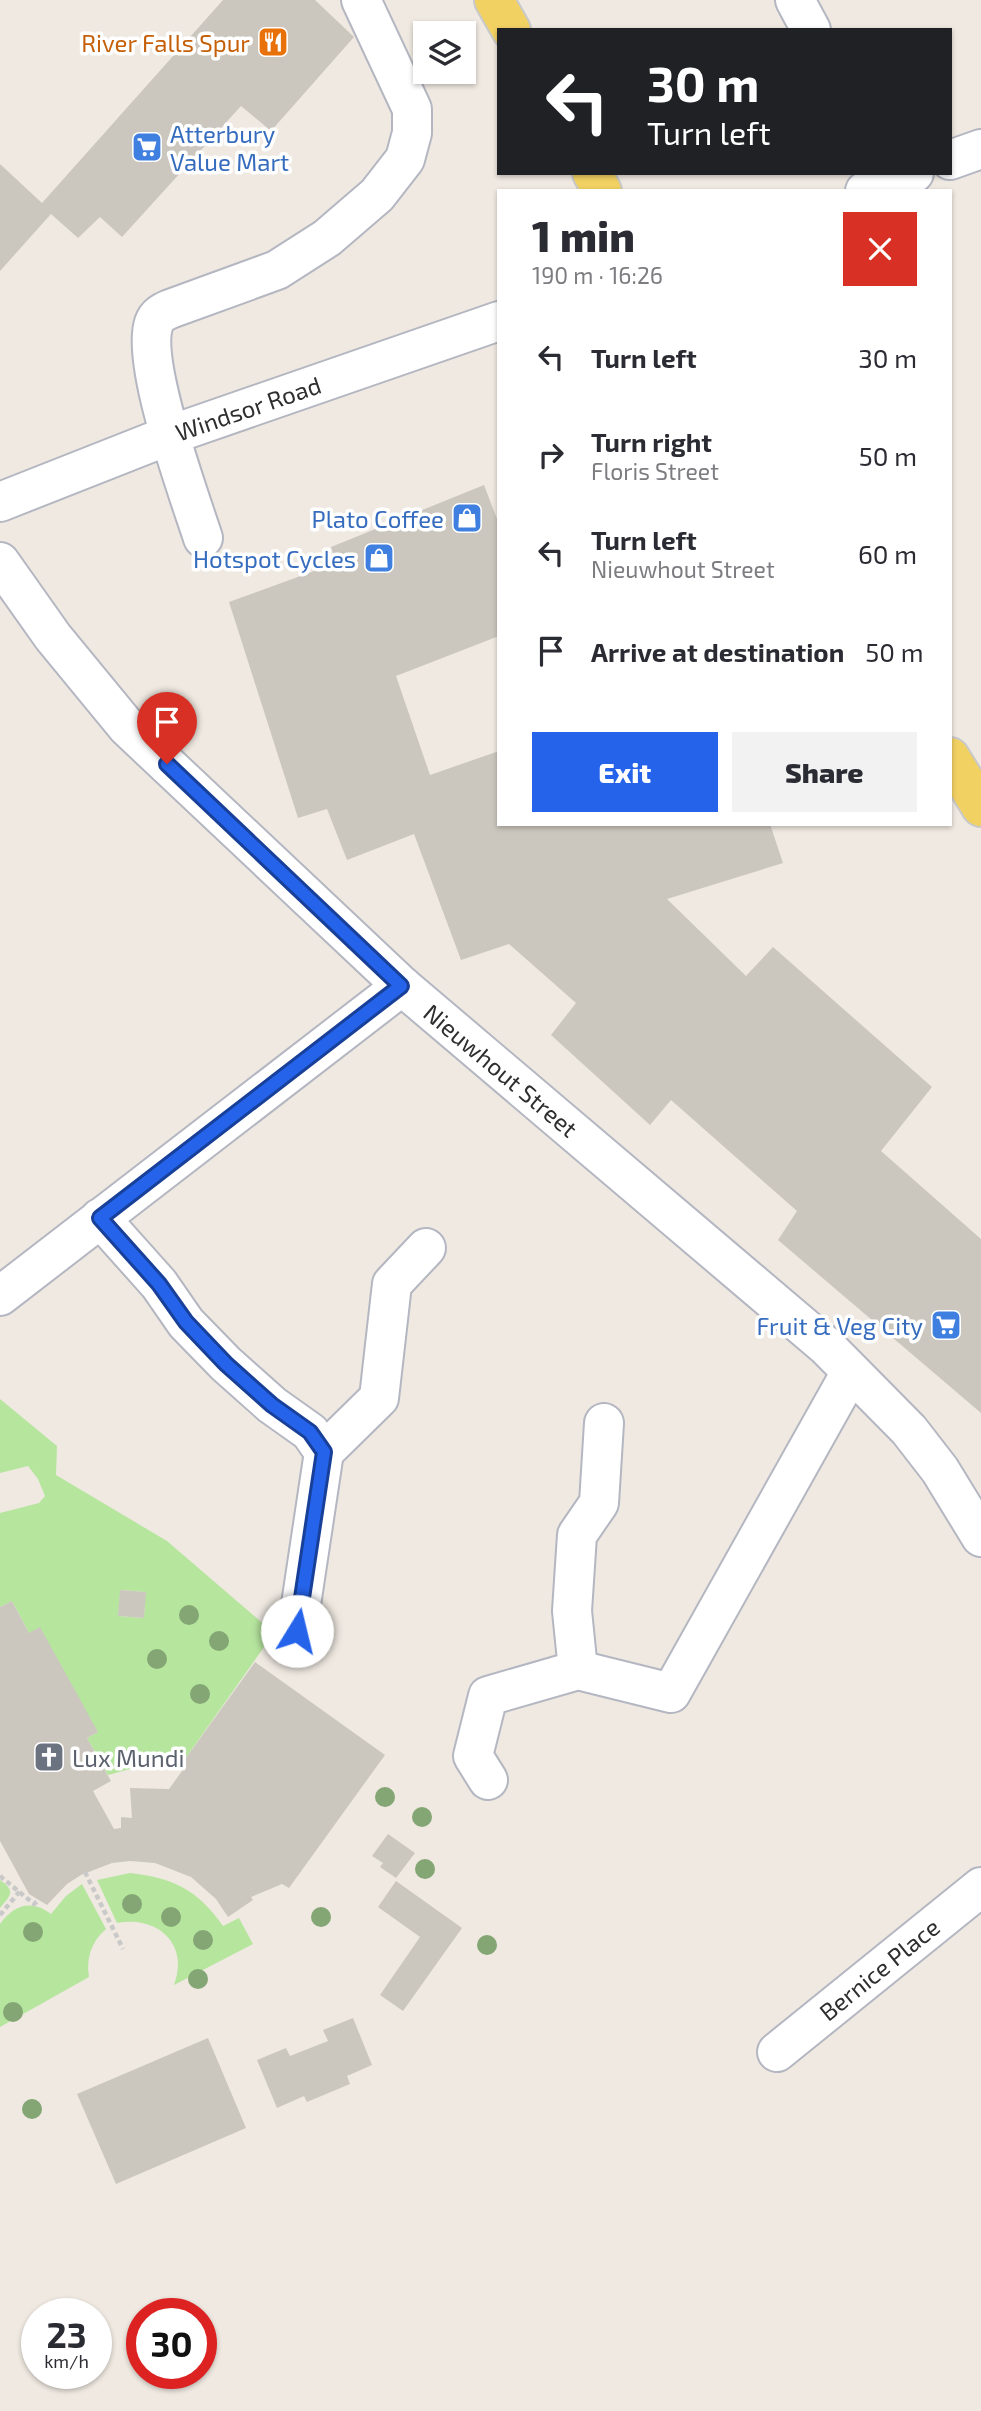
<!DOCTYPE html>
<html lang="en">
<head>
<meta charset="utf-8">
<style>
	:root { --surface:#fff; --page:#f2f2f3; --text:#2b2b33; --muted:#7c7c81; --accent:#2563eb }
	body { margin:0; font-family:"Exo 2",sans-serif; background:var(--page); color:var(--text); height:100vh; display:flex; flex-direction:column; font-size:26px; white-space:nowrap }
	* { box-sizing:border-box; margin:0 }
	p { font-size:23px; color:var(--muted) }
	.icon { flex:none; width:38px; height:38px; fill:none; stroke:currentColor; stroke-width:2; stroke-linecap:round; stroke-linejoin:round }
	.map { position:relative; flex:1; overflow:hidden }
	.panel { position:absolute; left:497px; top:189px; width:455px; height:637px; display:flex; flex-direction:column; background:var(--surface); border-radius:0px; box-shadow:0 2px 5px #0004 }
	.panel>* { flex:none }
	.hud { position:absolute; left:497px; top:28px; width:455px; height:147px; border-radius:0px; box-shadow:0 2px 5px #0004; background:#202124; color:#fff; overflow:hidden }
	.tools { position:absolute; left:413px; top:21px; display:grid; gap:14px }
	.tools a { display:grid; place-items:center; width:63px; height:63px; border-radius:0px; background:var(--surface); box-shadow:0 2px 5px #0004; font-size:35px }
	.speed { position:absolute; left:21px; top:2298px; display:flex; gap:14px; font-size:35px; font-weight:700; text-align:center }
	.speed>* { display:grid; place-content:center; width:91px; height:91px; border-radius:50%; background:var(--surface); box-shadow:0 2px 5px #0004; line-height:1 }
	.speed small { font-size:18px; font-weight:400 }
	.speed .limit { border:10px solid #d22; background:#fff; color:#111 }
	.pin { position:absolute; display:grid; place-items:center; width:60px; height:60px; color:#fff; margin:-72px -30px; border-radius:50% 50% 50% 0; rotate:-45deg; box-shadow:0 0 7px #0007 }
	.pin .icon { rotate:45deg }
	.me { position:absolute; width:77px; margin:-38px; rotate:9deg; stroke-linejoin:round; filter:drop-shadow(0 0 5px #0008) }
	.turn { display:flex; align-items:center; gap:24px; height:147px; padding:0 35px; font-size:32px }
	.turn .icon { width:91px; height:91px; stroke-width:2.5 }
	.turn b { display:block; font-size:49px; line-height:60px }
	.round { display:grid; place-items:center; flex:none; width:74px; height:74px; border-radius:0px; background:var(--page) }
	.overview { display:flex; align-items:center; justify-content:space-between; height:119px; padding:0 35px }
	h1 { font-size:42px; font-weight:800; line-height:52px }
	.primary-button { display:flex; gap:14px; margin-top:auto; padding:14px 35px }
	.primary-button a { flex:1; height:80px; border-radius:0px; background:var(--accent); color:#fff; font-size:28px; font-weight:800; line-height:80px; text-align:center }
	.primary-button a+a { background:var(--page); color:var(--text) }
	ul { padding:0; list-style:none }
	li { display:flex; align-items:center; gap:21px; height:98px; padding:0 35px }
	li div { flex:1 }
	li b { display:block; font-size:26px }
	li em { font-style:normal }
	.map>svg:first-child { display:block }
	.green { fill:#b6e59e; fill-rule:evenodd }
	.building { fill:#cbc7bf }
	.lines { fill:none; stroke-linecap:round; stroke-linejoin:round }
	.minor-casing { stroke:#b4b7c1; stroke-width:42 }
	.major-casing { stroke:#c9c9c9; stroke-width:42 }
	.path { stroke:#c9c9c9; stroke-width:4.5; stroke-dasharray:5 3.5; stroke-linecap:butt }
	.minor { stroke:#fff; stroke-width:38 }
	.major { stroke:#f2d163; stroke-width:38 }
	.tree { fill:#84a574 }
	.route-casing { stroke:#184099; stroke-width:18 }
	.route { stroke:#2563eb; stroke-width:12 }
	.labels { text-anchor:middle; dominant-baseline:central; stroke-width:7; stroke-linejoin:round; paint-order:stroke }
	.food-label { font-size:24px; fill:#c56008; stroke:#fff; text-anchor:end }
	.shop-label { font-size:24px; fill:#366cbe; stroke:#fff; text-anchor:end }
	.street-label { font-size:24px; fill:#2e2e2e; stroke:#fff }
	.worship-label { font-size:24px; fill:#5b616d; stroke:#fff; text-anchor:start }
</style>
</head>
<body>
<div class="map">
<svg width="981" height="2411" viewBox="0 0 981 2411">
	<rect width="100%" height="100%" fill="#efe9e1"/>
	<g class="green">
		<path d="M0,1399L57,1446L56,1475L167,1541L274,1633L178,1769L167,1762L159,1761L108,1775L87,1738L98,1732L29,1633L12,1601L0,1607V1513L39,1503L45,1496L38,1479L28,1466L0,1473ZM121,1590L145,1592L144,1618L118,1616Z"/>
		<path d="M130,1873C173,1878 197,1889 223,1926L239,1918L253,1944L174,1985C190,1944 157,1915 117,1923L97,1880Z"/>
		<path d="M0,1880C16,1891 11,1895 0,1908Z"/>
		<path d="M82,1884L106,1929C91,1942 86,1958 89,1977L0,2027V1924C14,1905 31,1899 51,1914L66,1896Z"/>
	</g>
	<g class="building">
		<path d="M223,0H315L354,37L271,131L241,106L122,237L100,217L78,238L51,214L0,271V164L42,203Z"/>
		<path d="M484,485L499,524V636L396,676L430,775L499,751V824H770L783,863L667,899L746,976L773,947L932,1087L881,1151L981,1239V1413L778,1240L797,1211L671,1100L650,1125L551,1035L576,1003L509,944L461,960L414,834L347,860L327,809L298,818L229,602L336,563L331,547Z"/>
		<path d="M120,1590L146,1592L144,1618L118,1616Z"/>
		<path d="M12,1601L29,1633L40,1627L98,1732L87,1738L111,1781L93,1791L114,1829L121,1828V1817L132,1818L130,1788L169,1789L182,1771L178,1769L255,1662L385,1755L289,1888L282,1884L251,1897L253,1900L228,1917L216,1899L191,1877L155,1863L130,1861L112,1863L81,1875L67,1884L47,1905L29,1894L0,1841V1607Z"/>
		<path d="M388,1834L415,1853L396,1878L380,1867L383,1863L372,1856Z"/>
		<path d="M396,1881L462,1928L403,2011L380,1995L420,1937L378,1907Z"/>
		<path d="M353,2018L372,2065L347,2076L350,2084L307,2102L304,2096L277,2108L257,2060L286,2048L290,2056L328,2041L323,2030Z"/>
		<path d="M208,2038L246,2128L116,2184L77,2094Z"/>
	</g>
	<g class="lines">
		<g class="minor-casing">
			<g id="minor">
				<path d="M795,0L811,30"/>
				<path d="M950,160L981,149"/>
				<path d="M865,191L914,173"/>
				<path d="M0,502L170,435L499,321"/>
				<path d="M203,538C189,495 140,362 154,323C157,315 163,312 170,309L277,270L327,238L377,195L405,159L412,133V109L361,0"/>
				<path d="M0,562L53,637L127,727L402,986L826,1346L909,1430L940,1470L981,1537"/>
				<path d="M100,1218L159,1284L186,1323L226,1364L272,1405L310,1432L324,1452L297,1631"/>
				<path d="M0,1296L402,986"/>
				<path d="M324,1452L379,1398L392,1284L426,1248"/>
				<path d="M578,1670L572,1611L577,1535L599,1503L604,1423"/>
				<path d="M488,1780L473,1756L488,1696L578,1670L671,1693L851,1372"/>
				<path d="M777,2052L981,1887"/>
			</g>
		</g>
		<g class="major-casing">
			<g id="major">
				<path d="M494,0L511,30"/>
				<path d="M592,173L602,191"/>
				<path d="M950,757L981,807"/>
			</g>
		</g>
		<g class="path">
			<path d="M85,1872L123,1949"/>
			<path d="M0,1876L34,1904L39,1900"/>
			<path d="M0,1915L20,1891"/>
		</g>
		<use href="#minor" class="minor"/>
		<use href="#major" class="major"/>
	</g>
	<g class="tree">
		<circle cx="189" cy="1615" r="10"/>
		<circle cx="219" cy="1641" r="10"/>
		<circle cx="157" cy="1659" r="10"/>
		<circle cx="200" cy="1694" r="10"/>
		<circle cx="385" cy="1797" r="10"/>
		<circle cx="422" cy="1817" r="10"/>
		<circle cx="425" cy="1869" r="10"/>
		<circle cx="132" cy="1904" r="10"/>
		<circle cx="171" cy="1917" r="10"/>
		<circle cx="321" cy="1917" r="10"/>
		<circle cx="33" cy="1932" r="10"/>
		<circle cx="203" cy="1940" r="10"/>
		<circle cx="487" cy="1945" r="10"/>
		<circle cx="198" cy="1979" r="10"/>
		<circle cx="13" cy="2012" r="10"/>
		<circle cx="32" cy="2109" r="10"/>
	</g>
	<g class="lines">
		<g class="route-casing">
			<path id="route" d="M167,764L401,986L100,1218L159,1284L186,1322L226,1364L272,1405L310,1432L324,1452L297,1631"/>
		</g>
		<use href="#route" class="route"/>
	</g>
	<defs>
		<g id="restaurant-square" transform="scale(1.575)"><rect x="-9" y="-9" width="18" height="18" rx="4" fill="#e8710a" stroke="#fff"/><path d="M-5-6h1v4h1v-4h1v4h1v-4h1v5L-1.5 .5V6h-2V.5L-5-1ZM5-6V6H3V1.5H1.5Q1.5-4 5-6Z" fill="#fff"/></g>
		<g id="supermarket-square" transform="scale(1.575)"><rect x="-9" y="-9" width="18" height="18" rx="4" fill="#3f7fe0" stroke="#fff"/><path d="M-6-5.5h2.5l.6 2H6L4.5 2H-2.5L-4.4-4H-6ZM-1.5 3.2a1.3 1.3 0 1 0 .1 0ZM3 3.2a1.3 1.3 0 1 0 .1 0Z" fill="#fff"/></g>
		<g id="shop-square" transform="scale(1.575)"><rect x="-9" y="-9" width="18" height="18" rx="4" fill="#3f7fe0" stroke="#fff"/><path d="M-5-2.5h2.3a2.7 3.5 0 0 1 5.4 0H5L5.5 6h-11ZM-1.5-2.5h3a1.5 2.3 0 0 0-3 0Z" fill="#fff"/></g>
		<g id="church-square" transform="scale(1.575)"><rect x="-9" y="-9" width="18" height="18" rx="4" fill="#6b7280" stroke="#fff"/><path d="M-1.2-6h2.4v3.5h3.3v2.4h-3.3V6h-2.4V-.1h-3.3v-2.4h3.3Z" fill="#fff"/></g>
	</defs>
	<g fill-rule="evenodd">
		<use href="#restaurant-square" x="273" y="42"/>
		<use href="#supermarket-square" x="147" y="147"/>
		<use href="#shop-square" x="467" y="518"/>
		<use href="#shop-square" x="379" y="558"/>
		<use href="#supermarket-square" x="946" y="1325"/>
		<use href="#church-square" x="49" y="1757"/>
	</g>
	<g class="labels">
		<g class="food-label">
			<text x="250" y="42">River Falls Spur</text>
		</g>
		<g class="shop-label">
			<text x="170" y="133" text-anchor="start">Atterbury<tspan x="170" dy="28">Value Mart</tspan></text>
			<text x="444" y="518">Plato Coffee</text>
			<text x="356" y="558">Hotspot Cycles</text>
			<text x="923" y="1325">Fruit &amp; Veg City</text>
		</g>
		<g class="street-label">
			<text transform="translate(248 408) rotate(-19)">Windsor Road</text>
			<text transform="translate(501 1070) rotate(40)">Nieuwhout Street</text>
			<text transform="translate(879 1969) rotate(-39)">Bernice Place</text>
		</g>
		<g class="worship-label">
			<text x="72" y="1757">Lux Mundi</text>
		</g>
	</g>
</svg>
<div class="tools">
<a><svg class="icon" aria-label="layers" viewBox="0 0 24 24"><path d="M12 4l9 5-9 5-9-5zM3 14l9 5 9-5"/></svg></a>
</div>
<div class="speed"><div>23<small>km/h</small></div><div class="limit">30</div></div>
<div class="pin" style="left:167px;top:764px;background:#d93025"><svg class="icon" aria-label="arrive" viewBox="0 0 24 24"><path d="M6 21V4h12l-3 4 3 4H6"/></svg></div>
<svg class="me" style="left:297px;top:1631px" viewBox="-20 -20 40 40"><circle r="19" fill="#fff"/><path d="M0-13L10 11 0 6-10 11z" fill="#2563eb"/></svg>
<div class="hud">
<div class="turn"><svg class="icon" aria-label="left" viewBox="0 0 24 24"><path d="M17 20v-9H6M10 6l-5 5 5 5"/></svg><div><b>30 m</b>Turn left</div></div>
</div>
<section class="panel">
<div class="overview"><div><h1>1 min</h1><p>190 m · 16:26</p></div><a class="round" style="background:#d93025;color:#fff"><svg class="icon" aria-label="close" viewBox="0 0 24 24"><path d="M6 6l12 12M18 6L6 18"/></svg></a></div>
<ul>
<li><svg class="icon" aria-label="left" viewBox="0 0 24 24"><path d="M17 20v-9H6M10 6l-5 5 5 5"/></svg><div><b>Turn left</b></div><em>30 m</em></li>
<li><svg class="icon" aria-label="right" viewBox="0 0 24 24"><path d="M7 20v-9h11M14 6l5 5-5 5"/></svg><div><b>Turn right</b><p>Floris Street</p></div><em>50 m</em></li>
<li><svg class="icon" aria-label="left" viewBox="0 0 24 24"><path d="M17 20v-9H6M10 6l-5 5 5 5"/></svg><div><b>Turn left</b><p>Nieuwhout Street</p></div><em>60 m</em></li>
<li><svg class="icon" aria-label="arrive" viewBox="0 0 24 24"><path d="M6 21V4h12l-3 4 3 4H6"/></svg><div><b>Arrive at destination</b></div><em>50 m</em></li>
</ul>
<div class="primary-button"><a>Exit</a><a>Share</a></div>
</section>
</div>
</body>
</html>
